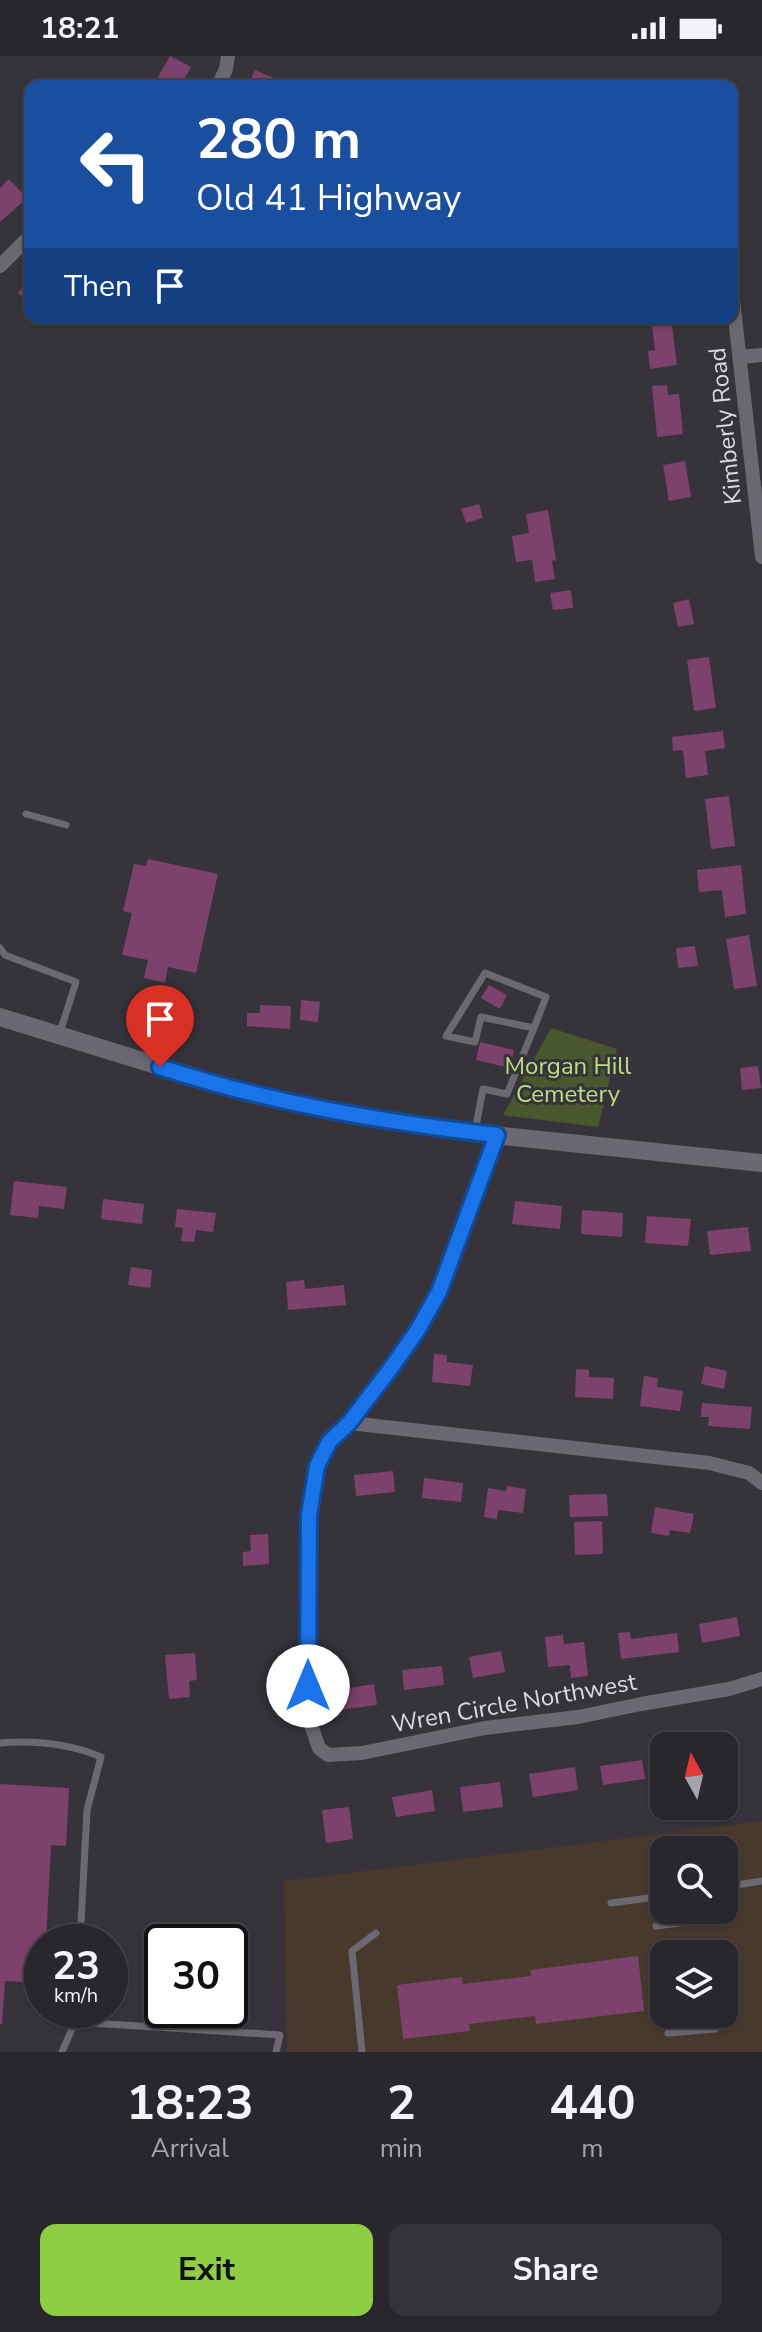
<!DOCTYPE html>
<html lang="en">
<head>
<meta charset="utf-8">
<style>
	:root { --surface:#29262c; --page:#353238; --text:#f1f3f6; --muted:#a5a5a9; --line:#454348; --accent:#8fcd42 }
	body { margin:0; font-family:"Nunito Sans",sans-serif; background:var(--page); color:var(--text); height:100vh; display:flex; flex-direction:column; font-size:30px; white-space:nowrap }
	* { box-sizing:border-box; margin:0 }
	p { font-size:26px; color:var(--muted) }
	.icon { flex:none; width:44px; height:44px; fill:none; stroke:currentColor; stroke-width:2; stroke-linecap:round; stroke-linejoin:round }
	.map { position:relative; height:1996px; overflow:hidden }
	.panel { display:flex; flex-direction:column; background:var(--surface); flex:1 }
	.panel>* { flex:none }
	.hud { position:absolute; left:24px; top:24px; width:714px; height:244px; border-radius:16px; box-shadow:0 2px 6px #0004,0 0 0 2px var(--line); background:#1a4fa0; color:#fff; overflow:hidden }
	.needle { width:52px; rotate:352deg }
	.controls { position:absolute; left:650px; top:1676px; display:grid; gap:16px }
	.controls a { display:grid; place-items:center; width:88px; height:88px; border-radius:16px; background:var(--surface); box-shadow:0 2px 6px #0004,0 0 0 2px var(--line); font-size:40px }
	.speed { position:absolute; left:24px; top:1868px; display:flex; gap:16px; font-size:40px; font-weight:700; text-align:center }
	.speed>* { display:grid; place-content:center; width:104px; height:104px; border-radius:50%; background:var(--surface); box-shadow:0 2px 6px #0004,0 0 0 2px var(--line); line-height:1 }
	.speed small { font-size:20px; font-weight:400 }
	.speed .limit { border:4px solid #111; border-radius:12px; background:#fff; color:#111 }
	.pin { position:absolute; display:grid; place-items:center; width:68px; height:68px; color:#fff; margin:-82px -34px; border-radius:50% 50% 50% 0; rotate:-45deg; box-shadow:0 0 8px #0007 }
	.pin .icon { rotate:45deg }
	.me { position:absolute; width:88px; margin:-44px; rotate:0deg; stroke-linejoin:round; filter:drop-shadow(0 0 6px #0008) }
	.turn { display:flex; align-items:center; gap:28px; height:168px; padding:0 40px; font-size:36px }
	.turn .icon { width:104px; height:104px; stroke-width:2.5 }
	.turn b { display:block; font-size:56px; line-height:68px }
	.then { display:flex; align-items:center; height:76px; padding:0 40px; background:#0003; gap:16px; font-size:30px }
	.eta { display:flex; justify-content:space-evenly; align-items:center; height:136px; text-align:center }
	.eta b { font-size:48px; font-weight:700; line-height:56px }
	.button { display:flex; gap:16px; margin-top:auto; padding:16px 40px }
	.button a { flex:1; height:92px; border-radius:16px; background:var(--accent); color:#111; font-size:32px; font-weight:700; line-height:92px; text-align:center }
	.button a+a { background:var(--page); color:var(--text) }
	.status { display:flex; justify-content:space-between; align-items:center; height:56px; padding:0 40px; background:var(--surface); direction:ltr }
	.status svg { height:22px; fill:currentColor }
	.map>svg:first-child { display:block }
	.commercial { fill:#47392c; fill-rule:evenodd }
	.green { fill:#49572e }
	.building { fill:#7c426b }
	.lines { fill:none; stroke-linecap:round; stroke-linejoin:round }
	.service { stroke:#6c6871; stroke-width:7 }
	.minor { stroke:#6c6871; stroke-width:14 }
	.secondary { stroke:#6c6871; stroke-width:18 }
	.route-casing { stroke:#114b97; stroke-width:20 }
	.route { stroke:#1a73e8; stroke-width:14 }
	.labels { text-anchor:middle; dominant-baseline:central; stroke-width:6; stroke-linejoin:round; paint-order:stroke }
	.street-label { font-size:24px; fill:#dbd8de; stroke:#37333b }
	.park-label { font-size:24px; fill:#bedd7d; stroke:#37333b }
</style>
</head>
<body>
<div class="status"><b>18:21</b><svg viewBox="0 0 49 12"><path d="M0 12V9h3v3zM5 12V6h3v6zM10 12V3h3v9zM15 12V0h3v12zM26 1h20v11H26zM47 4h2v5h-2z"/></svg></div>
<div class="map">
<svg width="762" height="1996" viewBox="0 0 762 1996">
	<rect width="100%" height="100%" fill="#37333b"/>
	<path class="commercial" d="M762,1765V1996H287L284,1825ZM664,1794H724V1854H664ZM664,1898H724V1958H664Z"/>
	<path class="green" d="M551,972L617,993L598,1071L503,1059Z"/>
	<g class="building">
		<path d="M170,0L191,11L180,30H153Z"/>
		<path d="M255,14L278,24L275,30H248Z"/>
		<path d="M612,22L634,29V30H609Z"/>
		<path d="M9,123L27,142L0,166V132Z"/>
		<path d="M30,223V247L18,237Z"/>
		<path d="M651,262H671L677,309L650,313L648,295L655,294Z"/>
		<path d="M667,329L668,339L679,338L683,378L657,381L652,330Z"/>
		<path d="M685,405L691,441L669,445L663,409Z"/>
		<path d="M479,448L483,462L466,467L461,453Z"/>
		<path d="M548,454L556,504L552,505L555,523L535,526L532,504L516,506L512,480L529,477L526,458Z"/>
		<path d="M571,534L573,552L553,554L550,537Z"/>
		<path d="M689,543L694,568L678,571L673,547Z"/>
		<path d="M709,601L716,652L694,655L687,604Z"/>
		<path d="M723,675L725,692L705,695L708,719L686,722L683,694L673,695L672,681Z"/>
		<path d="M729,740L735,790L711,793L705,743Z"/>
		<path d="M148,803L218,818L196,917L168,911L165,927L144,922L148,904L122,899L132,857L123,855L134,808L146,810Z"/>
		<path d="M741,809L746,858L725,861L722,834L699,836L697,814Z"/>
		<path d="M749,879L757,930L734,933L726,883Z"/>
		<path d="M695,890L698,910L678,912L676,892Z"/>
		<path d="M489,929L507,939L500,953L481,942Z"/>
		<path d="M301,944L320,946L318,966L300,964Z"/>
		<path d="M260,949L291,950L290,973L247,970V957H260Z"/>
		<path d="M480,986L514,994L510,1012L476,1004Z"/>
		<path d="M758,1010L761,1032L742,1034L740,1012Z"/>
		<path d="M14,1125L67,1131L64,1153L39,1150L38,1162L10,1159Z"/>
		<path d="M103,1143L144,1148L142,1168L101,1163Z"/>
		<path d="M515,1145L562,1150L560,1173L512,1168Z"/>
		<path d="M177,1153L216,1157L213,1176L196,1174L194,1186L181,1185L183,1172L175,1171Z"/>
		<path d="M582,1154L623,1157L622,1181L581,1178Z"/>
		<path d="M647,1160L691,1163L688,1190L645,1187Z"/>
		<path d="M748,1171L751,1195L710,1199L707,1175Z"/>
		<path d="M131,1211L152,1214L150,1232L128,1229Z"/>
		<path d="M304,1224L305,1233L344,1229L346,1249L288,1254L286,1226Z"/>
		<path d="M434,1298L447,1299V1306L473,1309L470,1330L432,1326Z"/>
		<path d="M705,1310L727,1315L724,1333L701,1328Z"/>
		<path d="M576,1313L589,1314V1321L614,1322L613,1343L575,1341Z"/>
		<path d="M644,1320L658,1322L657,1331L683,1335L680,1355L640,1350Z"/>
		<path d="M702,1347L752,1351L750,1373L708,1370L709,1361H701Z"/>
		<path d="M393,1415L395,1436L356,1440L354,1419Z"/>
		<path d="M424,1422L463,1427L461,1446L422,1442Z"/>
		<path d="M507,1430L526,1433L523,1457L498,1454L497,1463L484,1461L488,1432L506,1435Z"/>
		<path d="M607,1438L608,1460L570,1461L569,1439Z"/>
		<path d="M655,1451L694,1458L690,1477L670,1474L669,1480L651,1477Z"/>
		<path d="M602,1465L603,1498L575,1499L574,1466Z"/>
		<path d="M268,1478L269,1508L243,1510V1496L251,1495L250,1479Z"/>
		<path d="M737,1561L740,1580L702,1587L699,1568Z"/>
		<path d="M630,1576L631,1583L677,1577L679,1596L621,1603L618,1577Z"/>
		<path d="M563,1579L564,1588L584,1586L588,1620L571,1622L570,1609L548,1611L545,1581Z"/>
		<path d="M501,1595L505,1616L473,1622L469,1601Z"/>
		<path d="M195,1597L197,1624L189,1625L190,1641L169,1643L165,1599Z"/>
		<path d="M442,1610L444,1629L404,1634L402,1614Z"/>
		<path d="M348,1624L349,1632L374,1628L377,1649L338,1654L334,1626Z"/>
		<path d="M713,1685L714,1690H688V1688Z"/>
		<path d="M642,1704L645,1723L603,1729L600,1710Z"/>
		<path d="M575,1711L578,1734L533,1741L529,1718Z"/>
		<path d="M500,1726L503,1751L463,1756L460,1731Z"/>
		<path d="M0,1728L69,1732L66,1790L51,1789L46,1885L38,1884L37,1916H27L26,1926L5,1925L2,1968H0Z"/>
		<path d="M432,1734L435,1755L396,1761L392,1741Z"/>
		<path d="M349,1751L353,1783L326,1787L322,1754Z"/>
		<path d="M638,1900L644,1955L536,1968L535,1960L469,1968L470,1975L403,1983L397,1929L462,1921L463,1928L531,1920L530,1914Z"/>
	</g>
	<g class="lines">
		<g class="service">
			<path d="M26,758L66,769"/>
			<path d="M0,892L5,899L76,926L60,976"/>
			<path d="M475,1075L483,1033L507,1038L534,972L481,961L475,986L446,980L485,917L546,941L534,972"/>
			<path d="M0,1687C36,1684 68,1687 101,1701L87,1754L80,1886"/>
			<path d="M724,1831L762,1825"/>
			<path d="M611,1847L664,1840"/>
			<path d="M656,1870L703,1864L701,1854"/>
			<path d="M75,1966L280,1979L276,1996"/>
			<path d="M668,1977L715,1973"/>
			<path d="M62,1996L75,1966L77,1954"/>
			<path d="M362,1996L352,1895L376,1877"/>
		</g>
		<g class="minor">
			<path d="M218,30L226,13L228,0"/>
			<path d="M0,210L30,180"/>
			<path d="M732,235L762,501"/>
			<path d="M740,301L762,299"/>
			<path d="M497,1079L439,1236L417,1275L391,1312L349,1367L329,1386L317,1410L309,1459L308,1630L311,1669L319,1692L328,1699L362,1697L485,1672L578,1661L641,1648L729,1633L762,1623"/>
			<path d="M349,1367L709,1407L749,1417L762,1427"/>
		</g>
		<path class="secondary" d="M0,961L250,1038L358,1060L474,1077L762,1107"/>
	</g>
	<g class="lines">
		<g class="route-casing">
			<path id="route" d="M160,1011C269,1047 383,1066 497,1079L439,1236L417,1275L391,1312L349,1367L329,1386L317,1410L309,1459L308,1630"/>
		</g>
		<use href="#route" class="route"/>
	</g>
	<g class="labels">
		<g class="street-label">
			<text transform="translate(725 370) rotate(-96)">Kimberly Road</text>
			<text transform="translate(514 1647) rotate(-10)">Wren Circle Northwest</text>
		</g>
		<g class="park-label">
			<text x="568" y="1010">Morgan Hill<tspan x="568" dy="28">Cemetery</tspan></text>
		</g>
	</g>
</svg>
<div class="controls">
<a><svg class="needle" viewBox="-14 -14 28 28"><path d="M0-13l5 13h-10z" fill="#e53935"/><path d="M0 13l5-13h-10z" fill="#a5a5a9"/></svg></a>
<a><svg class="icon" aria-label="search" viewBox="0 0 24 24"><circle cx="10" cy="10" r="6"/><path d="M15 15l6 6"/></svg></a>
<a><svg class="icon" aria-label="layers" viewBox="0 0 24 24"><path d="M12 4l9 5-9 5-9-5zM3 14l9 5 9-5"/></svg></a>
</div>
<div class="speed"><div>23<small>km/h</small></div><div class="limit">30</div></div>
<div class="pin" style="left:160px;top:1011px;background:#d93025"><svg class="icon" aria-label="arrive" viewBox="0 0 24 24"><path d="M6 21V4h12l-3 4 3 4H6"/></svg></div>
<svg class="me" style="left:308px;top:1630px" viewBox="-20 -20 40 40"><circle r="19" fill="#fff"/><path d="M0-13L10 11 0 6-10 11z" fill="#1a73e8"/></svg>
<div class="hud">
<div class="turn"><svg class="icon" aria-label="left" viewBox="0 0 24 24"><path d="M17 20v-9H6M10 6l-5 5 5 5"/></svg><div><b>280 m</b>Old 41 Highway</div></div>
<div class="then">Then<svg class="icon" aria-label="arrive" viewBox="0 0 24 24"><path d="M6 21V4h12l-3 4 3 4H6"/></svg></div>
</div>
</div>
<section class="panel">
<div class="eta">
<div><b>18:23</b><p>Arrival</p></div>
<div><b>2</b><p>min</p></div>
<div><b>440</b><p>m</p></div>
</div>
<div class="button"><a>Exit</a><a>Share</a></div>
</section>
</body>
</html>
